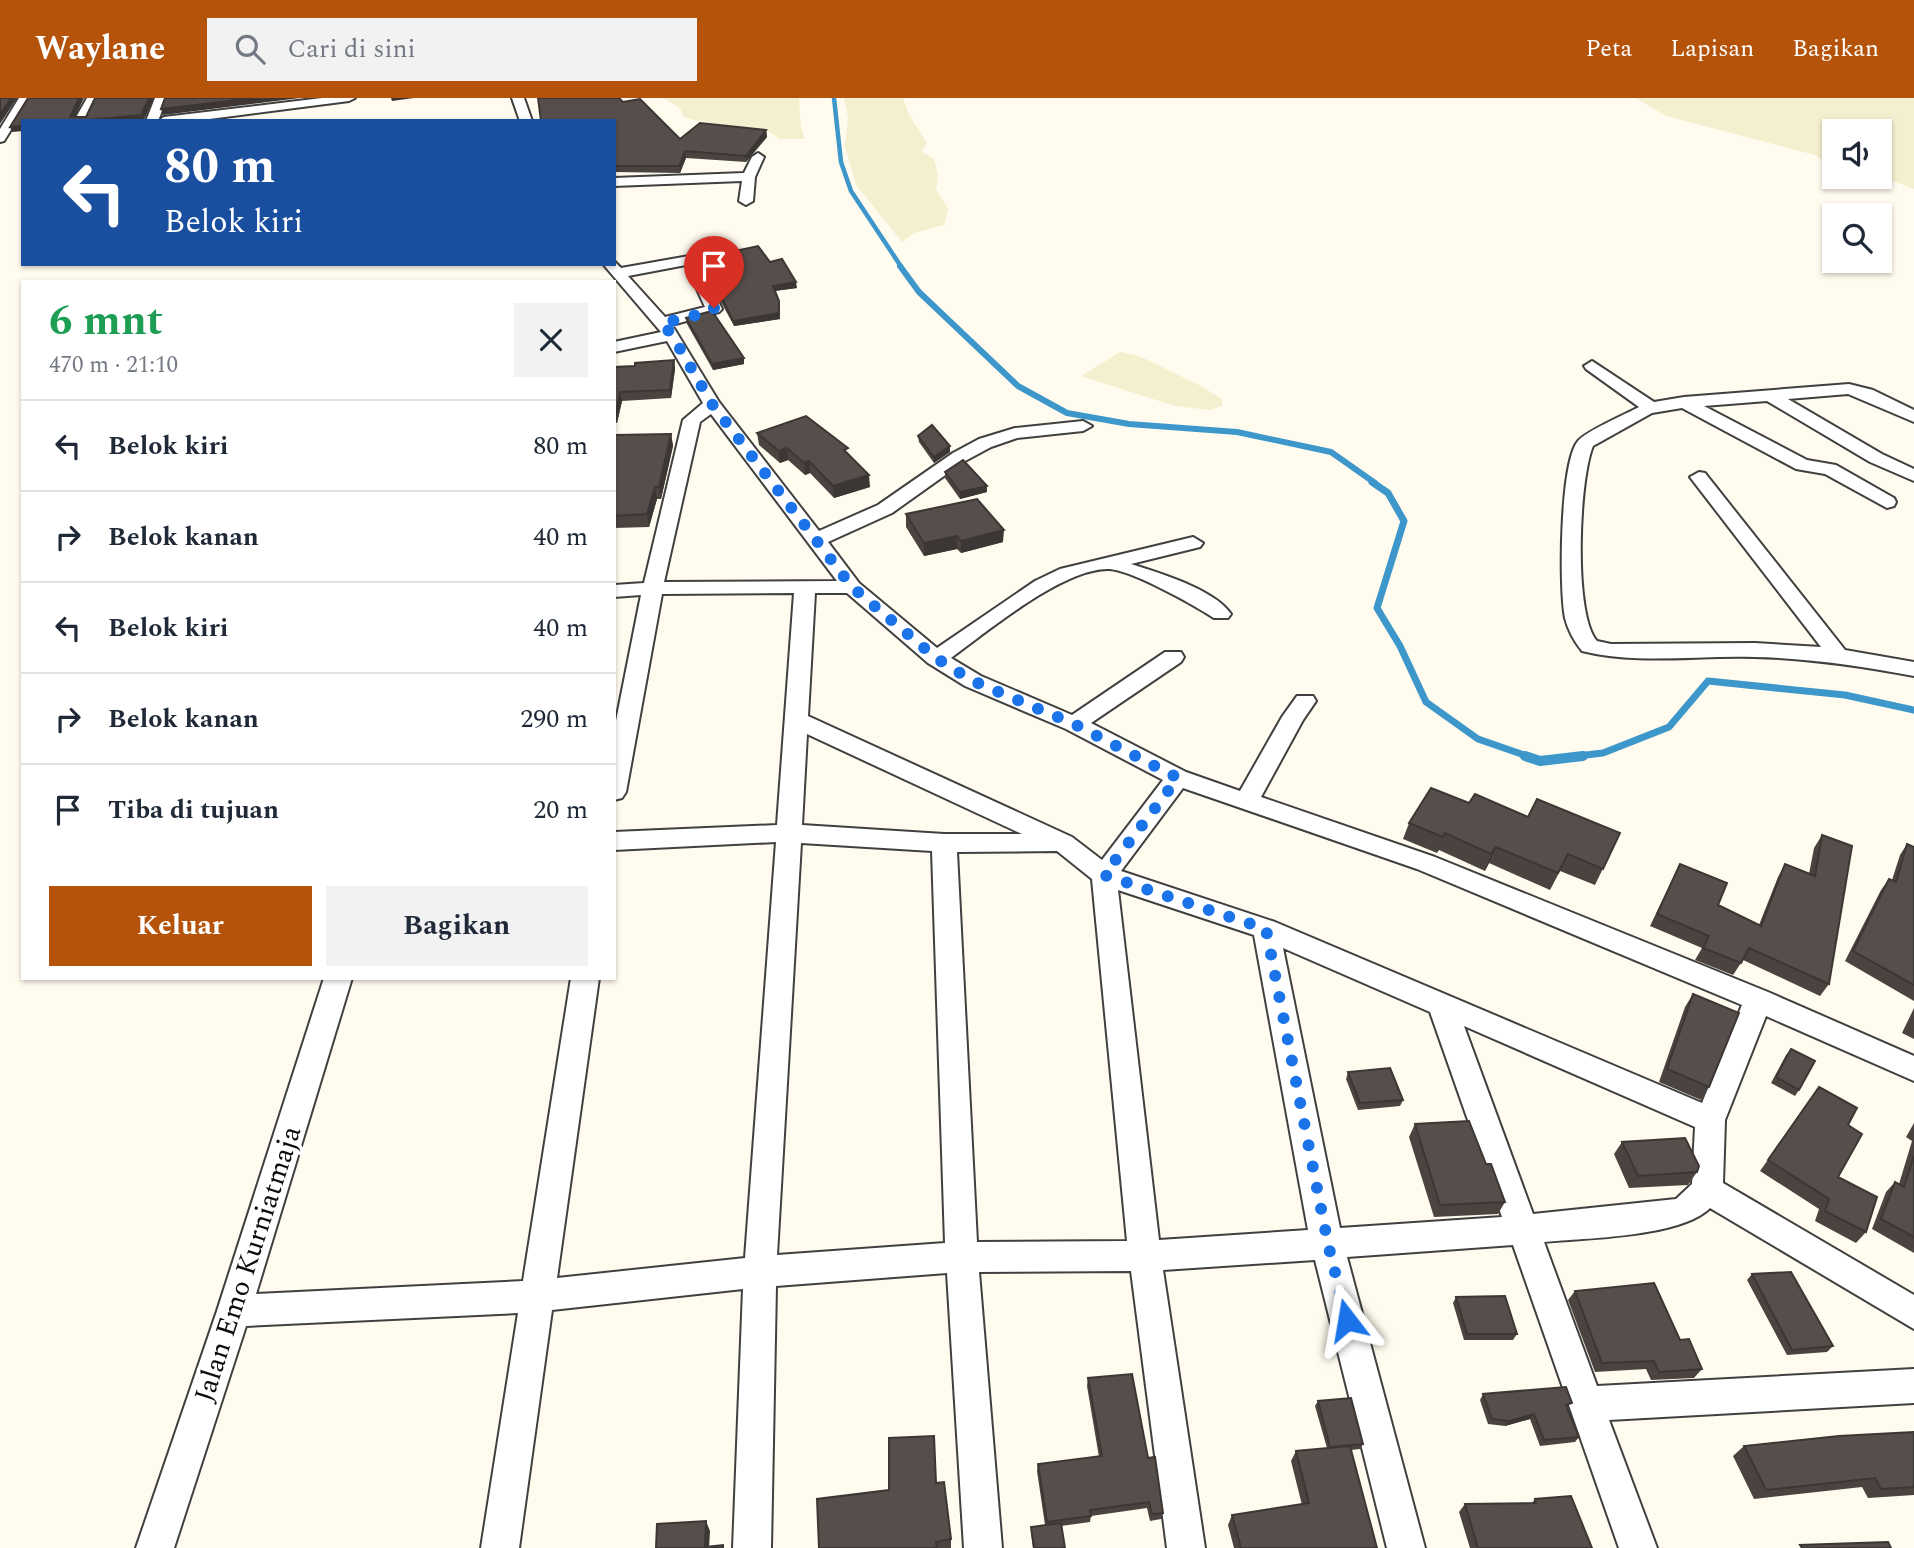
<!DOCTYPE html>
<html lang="id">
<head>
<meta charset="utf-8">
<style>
	:root { --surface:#fff; --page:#f2f2f3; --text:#1f2937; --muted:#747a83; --line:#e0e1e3; --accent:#b45309 }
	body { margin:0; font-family:Spectral,serif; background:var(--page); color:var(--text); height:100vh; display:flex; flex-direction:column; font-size:26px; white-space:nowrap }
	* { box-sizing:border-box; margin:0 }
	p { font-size:23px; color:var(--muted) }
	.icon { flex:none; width:38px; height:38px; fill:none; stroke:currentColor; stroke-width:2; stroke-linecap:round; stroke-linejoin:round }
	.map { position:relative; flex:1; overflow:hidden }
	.drawer { position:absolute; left:21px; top:182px; width:595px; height:700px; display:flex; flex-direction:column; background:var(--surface); border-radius:0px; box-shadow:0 2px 5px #0004 }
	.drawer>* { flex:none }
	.banner { position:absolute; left:21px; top:21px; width:595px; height:147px; border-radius:0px; box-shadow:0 2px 5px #0004; background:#1a4fa0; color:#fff; overflow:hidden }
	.tools { position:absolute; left:1822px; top:21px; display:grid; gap:14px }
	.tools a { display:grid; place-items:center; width:70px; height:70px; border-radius:0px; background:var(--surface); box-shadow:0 2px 5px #0004; font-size:35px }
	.pin { position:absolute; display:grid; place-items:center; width:60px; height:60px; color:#fff; margin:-72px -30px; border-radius:50% 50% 50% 0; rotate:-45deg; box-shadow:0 0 7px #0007 }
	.pin .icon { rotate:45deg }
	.me { position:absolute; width:77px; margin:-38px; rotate:346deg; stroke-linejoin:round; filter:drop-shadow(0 0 5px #0008) }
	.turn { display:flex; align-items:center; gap:24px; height:147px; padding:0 28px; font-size:32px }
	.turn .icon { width:91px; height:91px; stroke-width:2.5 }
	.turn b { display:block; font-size:49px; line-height:60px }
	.round { display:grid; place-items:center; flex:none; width:74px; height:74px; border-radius:0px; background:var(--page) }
	.head { display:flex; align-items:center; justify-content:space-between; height:119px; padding:0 28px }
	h1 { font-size:42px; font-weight:700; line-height:52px; color:#1e9e55 }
	.action { display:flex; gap:14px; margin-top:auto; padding:14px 28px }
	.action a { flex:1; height:80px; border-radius:0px; background:var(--accent); color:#fff; font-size:28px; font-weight:700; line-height:80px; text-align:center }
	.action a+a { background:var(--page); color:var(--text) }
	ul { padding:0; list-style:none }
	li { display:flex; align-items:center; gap:21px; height:91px; padding:0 28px; border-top:2px solid var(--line) }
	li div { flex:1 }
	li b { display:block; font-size:26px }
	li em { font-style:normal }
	header { display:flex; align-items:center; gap:42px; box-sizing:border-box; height:98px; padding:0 35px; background:var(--accent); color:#fff }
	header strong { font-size:33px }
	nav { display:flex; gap:38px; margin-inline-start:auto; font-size:24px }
	.search { width:490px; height:63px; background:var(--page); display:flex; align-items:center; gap:18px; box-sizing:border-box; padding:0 24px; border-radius:0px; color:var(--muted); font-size:26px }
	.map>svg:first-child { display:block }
	.farmland { fill:#f4efcf }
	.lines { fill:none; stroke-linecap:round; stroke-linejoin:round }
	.stream-far3 { stroke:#3d97ca; stroke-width:4.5 }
	.stream-far2 { stroke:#3d97ca; stroke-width:6 }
	.stream-far1 { stroke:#3d97ca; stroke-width:7 }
	.stream { stroke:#3d97ca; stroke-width:10 }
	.street-casing { stroke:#404040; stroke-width:4 }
	.street { fill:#fff; fill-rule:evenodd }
	.wall { fill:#4a4340 }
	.shaded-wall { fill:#3c3734 }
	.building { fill:#564e4a; stroke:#3c3734; stroke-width:2 }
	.route { stroke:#1a73e8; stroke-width:12; stroke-dasharray:0 21.6 }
	.labels { text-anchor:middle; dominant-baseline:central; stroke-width:7; stroke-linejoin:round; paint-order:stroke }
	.near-street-label { font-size:28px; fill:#0d0d0d; stroke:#fff }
</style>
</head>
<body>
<header>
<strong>Waylane</strong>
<div class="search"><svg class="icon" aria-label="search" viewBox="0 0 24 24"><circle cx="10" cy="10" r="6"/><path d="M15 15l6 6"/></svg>Cari di sini</div>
<nav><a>Peta</a><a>Lapisan</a><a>Bagikan</a></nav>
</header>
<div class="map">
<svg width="1914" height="1450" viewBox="0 0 1914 1450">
	<rect width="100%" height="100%" fill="#fffbee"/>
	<g class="farmland">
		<path d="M663,0H799L801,29L805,41H779L770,34L693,22L683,18L680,10Z"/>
		<path d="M844,0H903L909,17L927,45L921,53L934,61L938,78L936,91L948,111L944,127L914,135L902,144L856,87L845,48L848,20Z"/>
		<path d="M1636,0H1914V91L1890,82L1850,81L1846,79H1880V33H1834V70L1815,57L1666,18Z"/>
		<path d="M1120,254L1139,258L1199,287L1222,301V308L1210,312L1175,308L1081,278Z"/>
	</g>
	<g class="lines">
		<path class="stream-far3" d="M834,0L841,64L851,93L902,170"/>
		<path class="stream-far2" d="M900,168L919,194L1018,288L1067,315L1129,326L1237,334L1331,354L1375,385"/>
		<g class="stream-far1">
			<path d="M1372,384L1388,395L1404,423L1377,510L1400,548L1426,604L1478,641L1530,659"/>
			<path d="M1569,659L1603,655L1669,629L1708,583L1845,597L1914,612"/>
		</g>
		<path class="stream" d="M1525,658L1540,663L1583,658"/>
		<g class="street-casing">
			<g id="street">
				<path d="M19,0H31L4,43L0,44V31Z"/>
				<path d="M87,0H99L86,23H74Z"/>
				<path d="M155,0H167L158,23H146Z"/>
				<path d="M322,0H355L349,3L194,23H158L164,19Z"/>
				<path d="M512,0H524L532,23H520Z"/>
				<path d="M758,55L764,59L755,79L753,103L746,107L739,103L742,83L614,88V80L744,75L752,59Z"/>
				<path d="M725,148L732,152L730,155L699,164L722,211L719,214L672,227L719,304L819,433L878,407L953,355L979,341L1015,330L1083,323L1092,328L1083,333L1017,340L991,349L965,363L892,415L828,444L859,485L937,550L1035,483L1060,471L1193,439L1203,445L1200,449L1131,466C1159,475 1214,491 1231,516L1228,520H1214C1194,507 1130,471 1108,471C1062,471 988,533 951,560L981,578L1072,617L1165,554H1181L1184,559L1181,564L1091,625L1186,674L1240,693L1282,619L1297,598H1313L1316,603L1303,622L1261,699L1435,759L1768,894L1914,958V983L1766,918L1725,1022L1723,1085L1914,1197V1231L1710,1110C1681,1139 1586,1140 1544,1144L1597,1288L1914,1271V1305L1609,1322L1657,1450H1619L1513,1147L1347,1159L1425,1450H1387L1315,1162L1163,1172L1205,1450H1167L1131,1173L979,1174L1002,1450H964L947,1175L776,1188L771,1450H733L743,1191L552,1212L519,1450H481L518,1215L246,1228L174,1450H136L217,1213L324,880H352L256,1196L523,1183L571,880H599L557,1180L745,1160L776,744L614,752V734L777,727L794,495L662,496L626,694L622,700L614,702V633L641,497L614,499V487L644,485L683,322L703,305L667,243L614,254V244L661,234L603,166H614V163L621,170L689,158ZM686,167L705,209L665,219L628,178ZM711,316L837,483L664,484L700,324ZM815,495H847L928,565L965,588L1066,631L1163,682L1102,762L1072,739L808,618ZM807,636L1022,736H944L802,727ZM1183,690L1417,771L1742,907L1702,1005L1275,824L1121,773ZM801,745L932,753L945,1145L777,1157ZM1057,753L1092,781L1127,1143L977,1144L957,754ZM1118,792L1254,837L1308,1132L1159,1142ZM1283,850L1430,914L1502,1119L1340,1130ZM1464,928L1695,1029L1692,1086L1676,1101L1533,1116Z"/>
				<path d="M1592,263L1654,304L1684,299L1849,286L1873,292L1914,312V324L1848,296L1788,301L1882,356L1914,371V383L1870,364L1767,303L1704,308L1807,362L1836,367L1894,400L1896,404L1894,408L1887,410L1825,376L1796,371L1682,310L1652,315L1593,348C1579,381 1573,517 1597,543L1611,546L1755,545L1821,549L1690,379L1699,374L1705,375L1845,552L1914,564V578C1861,568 1808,560 1754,559C1697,557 1638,567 1582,553C1574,543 1568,532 1565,520C1559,491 1560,364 1578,343C1586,333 1626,316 1639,309L1586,271L1584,268Z"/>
			</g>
		</g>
		<use href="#street" class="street"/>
	</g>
	<g class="wall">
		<path d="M623,4L680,41L766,32L767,39L746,64L686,60L680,75L614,74V23Z"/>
		<path d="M702,160L770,164L797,190L775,193L779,203L780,221L734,228L720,202V196L719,194L718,188H721L703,166Z"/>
		<path d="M686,220L744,260V266L713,272L687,226Z"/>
		<path d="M674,262L675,271L671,300L622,303L617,325H614V269L635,268Z"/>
		<path d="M757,335L849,356L870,389L834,400L810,375L805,377L788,362L780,365L759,347Z"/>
		<path d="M671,336L673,348L661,401H657L649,429L614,430V337Z"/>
		<path d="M918,338L950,348V354L934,365L919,344Z"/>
		<path d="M945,374L987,388V394L960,401L945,380Z"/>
		<path d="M906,416L1003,444L961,455L957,451L924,458L906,429Z"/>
		<path d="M1469,705L1528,719L1620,735L1595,787L1560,773L1550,792L1489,765L1485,773L1439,752L1437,755L1403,741L1409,725Z"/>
		<path d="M1822,737L1829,886L1820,898L1743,862L1733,877L1695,862L1702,850L1650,828L1680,766L1718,807L1759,827L1778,779L1785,766L1809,776L1814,750Z"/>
		<path d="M1907,746L1914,749V903L1845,863L1881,792L1889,781L1892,782L1900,757Z"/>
		<path d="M1693,896L1709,989L1701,1002L1659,984L1685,909Z"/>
		<path d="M1914,910V941L1902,935Z"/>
		<path d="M1791,951L1799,992L1795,998L1771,985L1786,957Z"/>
		<path d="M1348,974L1403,1002L1400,1008L1358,1012L1346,981Z"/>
		<path d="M1819,989L1848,1027L1838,1079L1866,1134L1856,1145L1815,1123L1819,1111L1760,1073Z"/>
		<path d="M1914,1025V1155L1872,1131L1886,1094L1895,1084L1899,1086L1912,1043L1906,1039Z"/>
		<path d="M1415,1026L1486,1066L1505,1104L1498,1116L1434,1119L1409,1039Z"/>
		<path d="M1622,1044L1697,1074L1688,1087L1629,1090L1614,1056Z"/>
		<path d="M1752,1176L1833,1248L1827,1254L1787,1257L1747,1182Z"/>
		<path d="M1575,1193L1680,1242L1702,1271L1694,1280L1651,1282L1646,1271L1595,1274L1568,1202Z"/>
		<path d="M1456,1199L1517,1236L1513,1242H1464L1453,1205Z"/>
		<path d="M1088,1280L1148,1360L1163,1415L1161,1421L1150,1423L1147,1410L1091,1418L1090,1424L1061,1428L1065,1450H1033L1031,1434V1429L1045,1427L1037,1373L1038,1366L1099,1359L1087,1288Z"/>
		<path d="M1483,1296L1567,1311L1579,1339L1575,1344L1540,1348L1530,1321L1505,1328L1488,1326L1480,1302Z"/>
		<path d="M1318,1303L1363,1346L1360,1351L1351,1352L1377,1450H1234L1228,1427L1232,1417L1302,1407L1291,1363L1296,1353L1327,1350L1315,1308Z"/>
		<path d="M1914,1334V1397L1868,1400L1862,1389L1754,1401L1733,1358L1744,1348Z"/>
		<path d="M936,1385L951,1441V1450H819Z"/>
		<path d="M1535,1401L1592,1450H1470L1459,1414L1465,1406L1532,1405Z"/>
	</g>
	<g class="shaded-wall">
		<path d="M11,0H17L0,26V17Z"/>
		<path d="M79,0H84L73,23L70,19Z"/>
		<path d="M149,0H154L144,22L77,23Z"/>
		<path d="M254,0H300L163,17L161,11Z"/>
		<path d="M391,0H414L392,3Z"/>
		<path d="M23,28V33L12,34L10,29Z"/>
		<path d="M766,32L767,39L746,64V58Z"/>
		<path d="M685,53L686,60L680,75L679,68Z"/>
		<path d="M796,184L797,190L773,193V188Z"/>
		<path d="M779,203L780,221L734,228L733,223Z"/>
		<path d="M744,260V266L713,272L712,266Z"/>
		<path d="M674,262L675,271L671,300L670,292Z"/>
		<path d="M620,294L622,303L617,325L616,316Z"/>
		<path d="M671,336L673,348L661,401L659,389Z"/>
		<path d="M950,348V354L934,365V359Z"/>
		<path d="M787,350L788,362L780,365L779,353Z"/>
		<path d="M809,363L810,375L805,377L804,365Z"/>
		<path d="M869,377L870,389L834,400L833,388Z"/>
		<path d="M987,388V394L960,401V394Z"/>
		<path d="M655,389L657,401L649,429L647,416Z"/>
		<path d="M1004,432L1003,444L961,455V443Z"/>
		<path d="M957,438V451L924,458V445Z"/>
		<path d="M1496,749L1489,765L1485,773L1491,756Z"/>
		<path d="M1534,1316L1530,1321L1505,1328L1509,1323Z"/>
		<path d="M706,1423L710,1433L709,1450H706Z"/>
	</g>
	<g class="building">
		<path d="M0,0H11L0,17Z"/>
		<path d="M28,0H79L70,19H86L95,0H149L141,17L77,23H23V28L10,29Z"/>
		<path d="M165,0H254L161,11Z"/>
		<path d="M538,0H619L623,4L640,1L680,41L700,25L766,32L746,58L685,53L679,68H614V23H541Z"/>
		<path d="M758,148L770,164L782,161L796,184L773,188L779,203V215L733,223L720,196H724L718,188L725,187L702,160Z"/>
		<path d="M712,213L744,260L712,266L686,220Z"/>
		<path d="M674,262L670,292L620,294L616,316H614V269L635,268V265Z"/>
		<path d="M806,318L848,350L844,352L869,377L833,388L809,363L804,365L787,350L779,353L757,335Z"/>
		<path d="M932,327L950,348L934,359L918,338Z"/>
		<path d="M671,336L659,389H655L647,416L614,418V337Z"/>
		<path d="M963,362L987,388L960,394L945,374Z"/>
		<path d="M977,401L1004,432L961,443L957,438L924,445L906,416Z"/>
		<path d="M1431,690L1469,705L1475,696L1528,719L1537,701L1620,735L1603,771L1568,756L1558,775L1496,749L1491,756L1445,735L1443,739L1409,725Z"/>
		<path d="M1822,737L1852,748L1829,886L1749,850L1741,865L1703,850L1709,838L1657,816L1680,766L1727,785L1718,807L1761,828L1785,766L1815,778Z"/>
		<path d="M1907,746L1914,749V887L1853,853L1889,781L1896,784Z"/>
		<path d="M1693,896L1739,915L1709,989L1667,971Z"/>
		<path d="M1791,951L1815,963L1799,992L1776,979Z"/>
		<path d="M1390,970L1403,1002L1360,1005L1348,974Z"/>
		<path d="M1819,989L1857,1010L1848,1027L1862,1036L1838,1079L1877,1099L1866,1134L1825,1113L1829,1101L1768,1062Z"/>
		<path d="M1469,1023L1486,1066H1491L1505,1104L1440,1107L1415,1026Z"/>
		<path d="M1685,1040L1699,1068L1697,1074L1638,1078L1622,1044Z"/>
		<path d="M1914,1058V1139L1881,1121L1895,1084L1904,1089Z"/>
		<path d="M1791,1174L1833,1248L1792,1252L1752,1176Z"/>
		<path d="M1654,1185L1680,1242L1689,1241L1702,1271L1659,1274L1654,1263L1602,1265L1575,1193Z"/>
		<path d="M1505,1198L1517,1236H1467L1456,1199Z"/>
		<path d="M1132,1276L1148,1360L1155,1359L1163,1415L1152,1416L1149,1404L1090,1412L1091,1418L1047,1424L1038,1366L1102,1358L1088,1280Z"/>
		<path d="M1566,1289L1572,1305L1566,1307L1579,1339L1544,1342L1534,1316L1509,1323L1492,1321L1483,1296Z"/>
		<path d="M1351,1300L1363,1346L1330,1349L1318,1303Z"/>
		<path d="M1914,1334V1389L1881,1391L1875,1380L1766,1392L1744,1348L1839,1338Z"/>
		<path d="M934,1338L936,1385L944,1384L951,1441L936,1444L937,1450H819L817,1401L889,1392V1340Z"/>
		<path d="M1350,1348L1377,1450H1241L1232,1417L1309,1405L1296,1353Z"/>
		<path d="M1571,1398L1592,1450H1478L1465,1406L1536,1405L1535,1401Z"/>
		<path d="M706,1423L705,1449L723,1447V1450H656L657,1426Z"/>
		<path d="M1061,1425L1065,1450H1034L1031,1429Z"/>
		<path d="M1888,1444L1891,1450H1802L1800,1447Z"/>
	</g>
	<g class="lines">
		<path class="route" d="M714,210L710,214L662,225L672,237L712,306L852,489L936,560L973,583L1074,626L1178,680L1104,777L1266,831L1328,1146L1347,1222"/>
	</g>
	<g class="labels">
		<g class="near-street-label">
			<text transform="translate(248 1166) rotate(-72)">Jalan Emo Kurniatmaja</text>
		</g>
	</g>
</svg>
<div class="tools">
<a><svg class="icon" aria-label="sound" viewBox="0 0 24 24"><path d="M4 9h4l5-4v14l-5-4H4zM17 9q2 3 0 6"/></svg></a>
<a><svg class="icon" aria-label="search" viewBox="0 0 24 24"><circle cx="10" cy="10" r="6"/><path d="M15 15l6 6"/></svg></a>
</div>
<div class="pin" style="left:714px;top:210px;background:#d93025"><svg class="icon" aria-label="arrive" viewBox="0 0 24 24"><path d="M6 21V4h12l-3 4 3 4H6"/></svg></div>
<svg class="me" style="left:1347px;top:1222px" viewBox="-20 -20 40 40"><path d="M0-17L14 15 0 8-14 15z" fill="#1a73e8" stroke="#fff" stroke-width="4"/></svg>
<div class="banner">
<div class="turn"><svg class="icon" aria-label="left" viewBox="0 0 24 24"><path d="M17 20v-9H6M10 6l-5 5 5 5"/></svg><div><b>80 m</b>Belok kiri</div></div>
</div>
<section class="drawer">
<div class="head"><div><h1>6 mnt</h1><p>470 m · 21:10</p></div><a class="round"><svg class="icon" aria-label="close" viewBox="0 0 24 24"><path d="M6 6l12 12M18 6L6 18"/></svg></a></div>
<ul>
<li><svg class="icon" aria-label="left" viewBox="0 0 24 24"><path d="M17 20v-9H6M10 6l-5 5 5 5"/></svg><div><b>Belok kiri</b></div><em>80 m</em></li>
<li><svg class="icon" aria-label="right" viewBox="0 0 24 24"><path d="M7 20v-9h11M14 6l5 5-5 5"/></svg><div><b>Belok kanan</b></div><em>40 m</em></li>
<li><svg class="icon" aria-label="left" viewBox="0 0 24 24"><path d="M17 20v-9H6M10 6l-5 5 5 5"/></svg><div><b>Belok kiri</b></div><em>40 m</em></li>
<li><svg class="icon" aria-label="right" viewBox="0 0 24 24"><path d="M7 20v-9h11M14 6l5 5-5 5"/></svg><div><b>Belok kanan</b></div><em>290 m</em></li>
<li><svg class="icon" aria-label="arrive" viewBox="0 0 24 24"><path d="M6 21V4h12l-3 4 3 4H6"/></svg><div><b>Tiba di tujuan</b></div><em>20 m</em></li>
</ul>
<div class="action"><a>Keluar</a><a>Bagikan</a></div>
</section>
</div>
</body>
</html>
